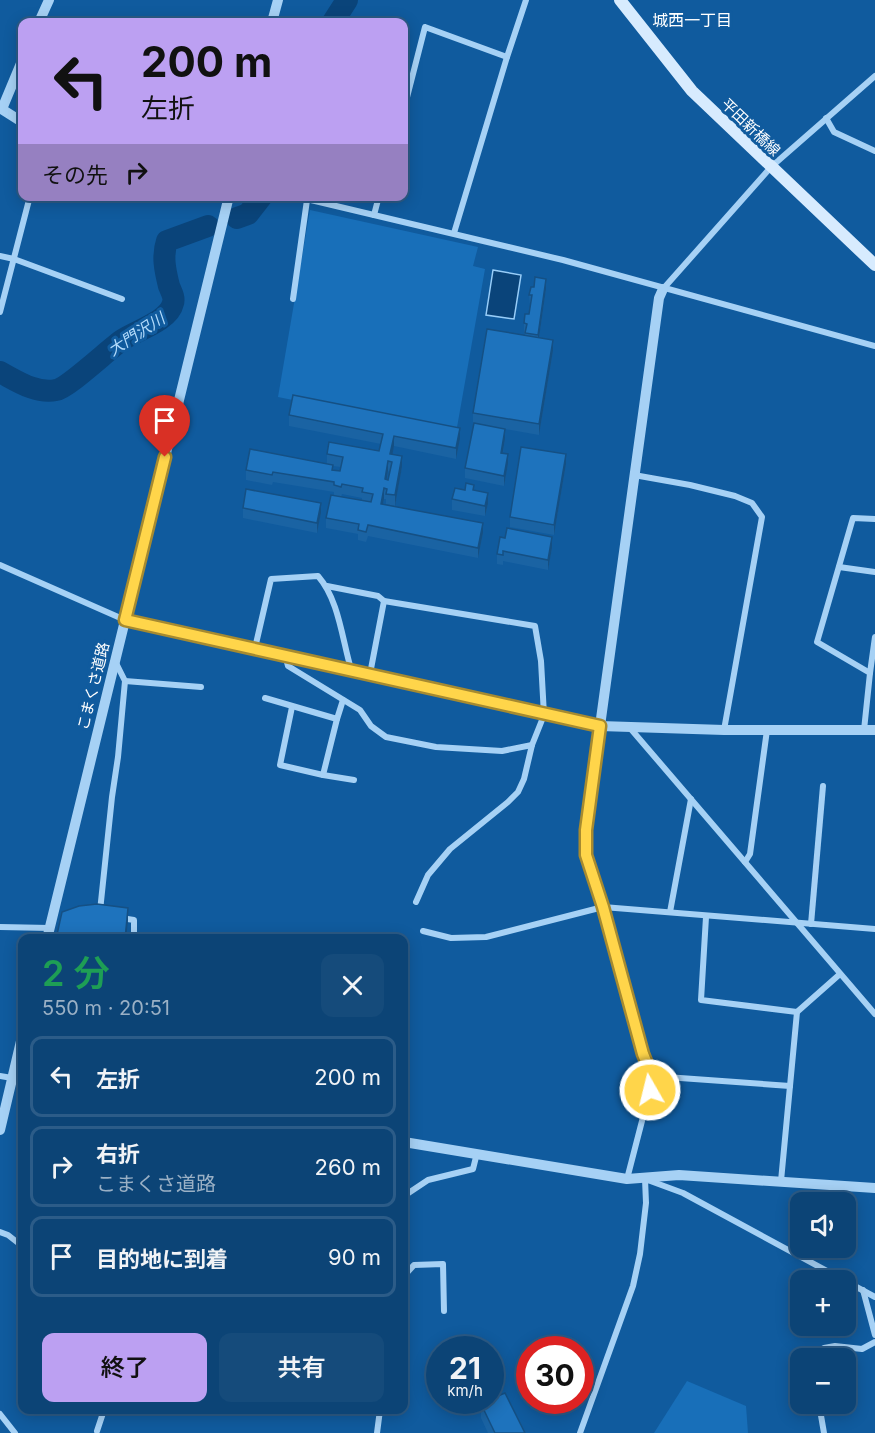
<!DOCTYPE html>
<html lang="ja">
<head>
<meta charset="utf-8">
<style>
	:root { --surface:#0c4476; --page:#154b7b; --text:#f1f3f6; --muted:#9ab0c5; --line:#2c5c88; --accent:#bca0f2 }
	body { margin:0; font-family:Inter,"Noto Sans JP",sans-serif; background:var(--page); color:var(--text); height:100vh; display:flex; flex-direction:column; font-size:22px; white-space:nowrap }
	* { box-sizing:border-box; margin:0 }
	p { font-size:20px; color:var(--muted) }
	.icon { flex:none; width:33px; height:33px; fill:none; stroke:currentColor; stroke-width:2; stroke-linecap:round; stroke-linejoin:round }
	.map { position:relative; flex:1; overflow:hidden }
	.sheet { position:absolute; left:18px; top:934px; width:390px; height:480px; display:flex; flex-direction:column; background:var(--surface); border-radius:12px; box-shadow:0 3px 15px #0003,0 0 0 2px var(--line) }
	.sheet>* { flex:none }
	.guide { position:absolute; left:18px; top:18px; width:390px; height:183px; border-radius:12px; box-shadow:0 3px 15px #0003,0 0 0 2px var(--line); background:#bca0f2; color:#111; overflow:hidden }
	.tools { position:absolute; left:790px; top:1192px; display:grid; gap:12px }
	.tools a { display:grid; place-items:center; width:66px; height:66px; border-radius:12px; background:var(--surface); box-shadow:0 3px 15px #0003,0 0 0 2px var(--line); font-size:30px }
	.speed { position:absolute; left:426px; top:1336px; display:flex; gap:12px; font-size:30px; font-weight:700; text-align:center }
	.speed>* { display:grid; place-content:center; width:78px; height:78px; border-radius:50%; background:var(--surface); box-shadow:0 3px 15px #0003,0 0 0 2px var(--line); line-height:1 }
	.speed small { font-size:15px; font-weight:400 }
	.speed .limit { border:9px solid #d22; background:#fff; color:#111 }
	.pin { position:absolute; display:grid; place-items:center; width:51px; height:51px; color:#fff; margin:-62px -26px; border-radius:50% 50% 50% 0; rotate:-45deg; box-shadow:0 0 6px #0007 }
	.pin .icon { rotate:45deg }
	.me { position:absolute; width:66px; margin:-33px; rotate:352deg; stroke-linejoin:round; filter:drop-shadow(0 0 4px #0008) }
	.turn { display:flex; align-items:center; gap:21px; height:126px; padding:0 24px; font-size:27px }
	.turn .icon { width:78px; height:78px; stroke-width:2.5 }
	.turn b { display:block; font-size:42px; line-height:51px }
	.then { display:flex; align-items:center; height:57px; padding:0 24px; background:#0003; gap:12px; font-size:22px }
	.round { display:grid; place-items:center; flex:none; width:63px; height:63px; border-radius:12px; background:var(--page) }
	.head { display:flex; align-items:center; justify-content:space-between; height:102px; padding:0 24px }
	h1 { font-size:36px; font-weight:600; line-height:45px; color:#1e9e55 }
	.primary-button { display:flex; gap:12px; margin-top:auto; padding:12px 24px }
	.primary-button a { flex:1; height:69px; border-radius:12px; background:var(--accent); color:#111; font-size:24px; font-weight:600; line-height:69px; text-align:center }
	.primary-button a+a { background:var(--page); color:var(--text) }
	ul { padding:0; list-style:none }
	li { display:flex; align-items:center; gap:18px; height:81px; margin:0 12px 9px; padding:0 12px; border:3px solid var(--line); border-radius:12px }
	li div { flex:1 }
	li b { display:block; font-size:22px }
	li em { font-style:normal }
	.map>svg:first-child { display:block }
	.green { fill:#186fb9 }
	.water { fill:#0a447a; stroke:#98cdf8; stroke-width:1.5 }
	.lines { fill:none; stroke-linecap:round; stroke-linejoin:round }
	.river { stroke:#0a447a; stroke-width:22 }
	.minor { stroke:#a6d1f5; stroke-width:6 }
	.tertiary { stroke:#a6d1f5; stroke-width:10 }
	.secondary { stroke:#d7ebfe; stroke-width:12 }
	.wall { fill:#1a63a3; fill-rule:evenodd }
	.shaded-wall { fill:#155084 }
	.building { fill:#1e73bd; stroke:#155084; stroke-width:1.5; fill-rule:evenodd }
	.route-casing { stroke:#a68a30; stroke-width:15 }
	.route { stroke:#ffd54a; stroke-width:10 }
	.labels { text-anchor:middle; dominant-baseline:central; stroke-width:6; stroke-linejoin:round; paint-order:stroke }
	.street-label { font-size:15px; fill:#fff; stroke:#105b9e }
	.neighbourhood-label { font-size:16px; fill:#fff; stroke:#105b9e }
	.water-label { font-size:16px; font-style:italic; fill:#b3dbfb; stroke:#105b9e }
</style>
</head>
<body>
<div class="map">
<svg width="875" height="1433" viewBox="0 0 875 1433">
	<rect width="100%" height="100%" fill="#105b9e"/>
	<g class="green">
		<path d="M310,210L478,247L473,266L485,269L456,433L278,397Z"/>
		<path d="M687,1381L746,1406L748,1433H654Z"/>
	</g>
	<path class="water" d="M493,270L521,275L514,319L486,315Z"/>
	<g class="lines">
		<g class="river">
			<path d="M333,22L347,0"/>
			<path d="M237,218L248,214L262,196"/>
			<path d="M0,372C17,381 36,394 56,390C68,388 109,349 122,340C137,330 169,321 173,303C175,298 171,291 169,286C165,270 162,256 167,241L208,226"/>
		</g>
		<g class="minor">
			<path d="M404,109L425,27L507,57"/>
			<path d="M826,118L834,132L875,151"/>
			<path d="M294,196L563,260L875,346"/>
			<path d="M374,215L379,196"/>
			<path d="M454,233L507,57L526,0"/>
			<path d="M0,256L14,259L122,299"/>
			<path d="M663,289L771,167L875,76"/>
			<path d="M293,299L307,200"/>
			<path d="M0,312L30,196"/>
			<path d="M634,475L690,485L735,496L752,503L762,517L724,730"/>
			<path d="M0,565L125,620"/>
			<path d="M839,567L875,572"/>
			<path d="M327,586L378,596L384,601L535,626L541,661L544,715L532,745L524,779L518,792L508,802L450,849L428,875L416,902"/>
			<path d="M255,648L271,579L318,576C339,600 342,639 351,669"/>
			<path d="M285,655L288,666L360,710L371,726L386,737L436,747L502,751L532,745"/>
			<path d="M870,673L875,637"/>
			<path d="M370,674L384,601"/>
			<path d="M125,681L201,687"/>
			<path d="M265,698L337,719L343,700"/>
			<path d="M292,707L280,765L323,775L337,719"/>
			<path d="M600,726L586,830V855L603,907L643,1054L652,1076L650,1090L627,1179"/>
			<path d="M630,728L875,1014"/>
			<path d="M864,730L870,673L817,642L853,518L875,519"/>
			<path d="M323,775L354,780"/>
			<path d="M745,862L750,854L767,730"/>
			<path d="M100,911L112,797L118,757L125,681L115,661"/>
			<path d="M670,912L691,799"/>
			<path d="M706,917L701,1000L797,1012"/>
			<path d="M121,918L134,920V939"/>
			<path d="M811,924L823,786"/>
			<path d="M0,927L50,928"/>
			<path d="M423,931L451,938L486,937L603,907L875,929"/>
			<path d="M0,1076L12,1078"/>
			<path d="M652,1076L790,1086"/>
			<path d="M781,1181L797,1012L840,974"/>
			<path d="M404,1196L428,1180L473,1169L477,1153"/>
			<path d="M0,1232L8,1235L22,1246"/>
			<path d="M404,1276L414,1265L443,1264L444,1311"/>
			<path d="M863,1290L875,1335"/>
			<path d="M822,1359L824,1348L835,1346L862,1349L875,1342"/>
			<path d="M819,1404L824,1433"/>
			<path d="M0,1414L15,1433"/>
			<path d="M97,1431L104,1410"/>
			<path d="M377,1433L380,1410"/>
			<path d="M580,1433L633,1286L640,1254L646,1203L645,1179L683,1193L875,1297"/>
		</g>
		<g class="tertiary">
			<path d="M39,22L49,0"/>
			<path d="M272,22L278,0"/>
			<path d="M0,108L22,122"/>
			<path d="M2,109L22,61"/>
			<path d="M125,620L600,726L724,730H875"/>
			<path d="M600,726L659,298L663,289"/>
			<path d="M47,939L229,196"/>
			<path d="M0,1130L22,1037"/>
			<path d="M404,1142L627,1179L679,1175L875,1188"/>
		</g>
		<path class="secondary" d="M620,0L692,91L875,265"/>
	</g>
	<g class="wall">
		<path d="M546,289L539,338L553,351L539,435L505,429V439L503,453L508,464L504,486L465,478V468L474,424H473V413L525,335V334H524V323L529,314L530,305L529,295Z"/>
		<path d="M289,415L460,439L456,459L394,446L392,454L402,467L395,506L386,504V499H384L383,504L483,533L478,558L368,536L366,542L358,540V534L326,528V518L334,495V492L273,482L272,485L246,480V470L327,464V454L379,451L381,444L289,426ZM333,466L341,467L340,471L333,470ZM388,471L390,472L388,480H387ZM342,494L362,498V501L341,497Z"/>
		<path d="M566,464L554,535L510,527V517Z"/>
		<path d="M465,490L474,491L488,504L485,516L452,510V499Z"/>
		<path d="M243,508L321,513L317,533L243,518Z"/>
		<path d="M500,537L552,548L548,570L503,561V565L497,564V554Z"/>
		<path d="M499,1395L525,1433H488L481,1418V1404L483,1403V1401H490Z"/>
	</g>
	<g class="shaded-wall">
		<path d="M546,279V289L538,345V335Z"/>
		<path d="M553,340V351L539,435V424Z"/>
		<path d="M460,428V439L456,459V448Z"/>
		<path d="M505,429V439L501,463V453Z"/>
		<path d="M394,436V446L391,462L390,454Z"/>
		<path d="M508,454V464L504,486V476Z"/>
		<path d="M566,454V464L554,535V525Z"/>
		<path d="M402,456V467L395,506V495Z"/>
		<path d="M388,461V471L385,490V479Z"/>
		<path d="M384,488V499L381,514V504Z"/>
		<path d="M488,493V504L485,516V506Z"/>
		<path d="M321,503V513L317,533V523Z"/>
		<path d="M483,523V533L478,558V548Z"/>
		<path d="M552,537V548L548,570V560Z"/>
		<path d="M128,908V921L126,939H125Z"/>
	</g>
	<g class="building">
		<path d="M535,277L546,279L538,335L525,333L527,324L524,323L525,314H529L532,295H529L531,287H534Z"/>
		<path d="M487,329L553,340L539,424L473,413Z"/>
		<path d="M293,395L460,428L456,448L394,436L390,454L402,456L395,495L386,494L387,489L384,488L381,504L483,523L478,548L368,525L366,532L358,530L359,524L326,518L331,495L371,502L373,494L362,492L363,488L342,484L341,487L334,485V482L273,472L272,475L246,470L250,449L333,465L332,470L340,471L343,457L327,454L329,442L379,451L383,434L289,415ZM388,461L392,462L388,480L385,479Z"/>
		<path d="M474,423L505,429L501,453L508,454L504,476L465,468Z"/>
		<path d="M521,447L566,454L554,525L510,517Z"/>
		<path d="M466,483L474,485L473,490L488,493L485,506L452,499L455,488L465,490Z"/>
		<path d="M246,489L321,503L317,523L243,508Z"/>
		<path d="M507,528L552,537L548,560L503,551V555L497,554L500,537L505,538Z"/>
		<path d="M97,904L128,908L125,939H56L62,912L79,906Z"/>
		<path d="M490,1391L499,1393L497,1394L498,1396L505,1393L525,1433H495L481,1404L486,1402V1401H490Z"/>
	</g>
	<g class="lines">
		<g class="route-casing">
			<path id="route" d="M165,457L125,620L600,726L586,830V855L603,907L643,1054L652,1076L650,1090"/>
		</g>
		<use href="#route" class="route"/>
	</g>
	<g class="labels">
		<g class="street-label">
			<text transform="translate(751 127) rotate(44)">平田新橋線</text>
			<text transform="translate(93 686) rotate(-76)">こまくさ道路</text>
		</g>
		<g class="neighbourhood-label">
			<text x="692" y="20">城西一丁目</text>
		</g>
		<g class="water-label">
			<text transform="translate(136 334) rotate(-33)">大門沢川</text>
		</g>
	</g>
</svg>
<div class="tools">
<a><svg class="icon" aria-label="sound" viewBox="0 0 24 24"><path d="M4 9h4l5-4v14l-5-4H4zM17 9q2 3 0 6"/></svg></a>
<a>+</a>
<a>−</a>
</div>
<div class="speed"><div>21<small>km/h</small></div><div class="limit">30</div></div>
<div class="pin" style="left:165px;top:457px;background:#d93025"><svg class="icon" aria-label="arrive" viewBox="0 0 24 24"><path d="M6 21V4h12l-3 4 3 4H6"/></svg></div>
<svg class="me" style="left:650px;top:1090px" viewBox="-20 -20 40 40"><circle r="17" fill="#ffd54a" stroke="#fff" stroke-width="3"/><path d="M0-11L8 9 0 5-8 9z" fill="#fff"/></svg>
<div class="guide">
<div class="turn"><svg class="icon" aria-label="left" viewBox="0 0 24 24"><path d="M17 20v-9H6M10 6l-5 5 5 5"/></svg><div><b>200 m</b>左折</div></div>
<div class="then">その先<svg class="icon" aria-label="right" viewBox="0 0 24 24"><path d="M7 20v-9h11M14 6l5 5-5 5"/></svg></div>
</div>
<section class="sheet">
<div class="head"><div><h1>2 分</h1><p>550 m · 20:51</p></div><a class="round"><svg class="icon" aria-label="close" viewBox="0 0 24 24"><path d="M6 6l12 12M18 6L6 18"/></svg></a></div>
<ul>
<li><svg class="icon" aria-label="left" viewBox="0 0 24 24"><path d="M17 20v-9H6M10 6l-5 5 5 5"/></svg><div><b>左折</b></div><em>200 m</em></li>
<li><svg class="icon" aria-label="right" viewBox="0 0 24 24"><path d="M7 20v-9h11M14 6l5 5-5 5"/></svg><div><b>右折</b><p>こまくさ道路</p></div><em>260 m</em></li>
<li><svg class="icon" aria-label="arrive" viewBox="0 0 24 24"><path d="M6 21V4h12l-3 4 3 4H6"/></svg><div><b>目的地に到着</b></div><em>90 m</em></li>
</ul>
<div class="primary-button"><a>終了</a><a>共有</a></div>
</section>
</div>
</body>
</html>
